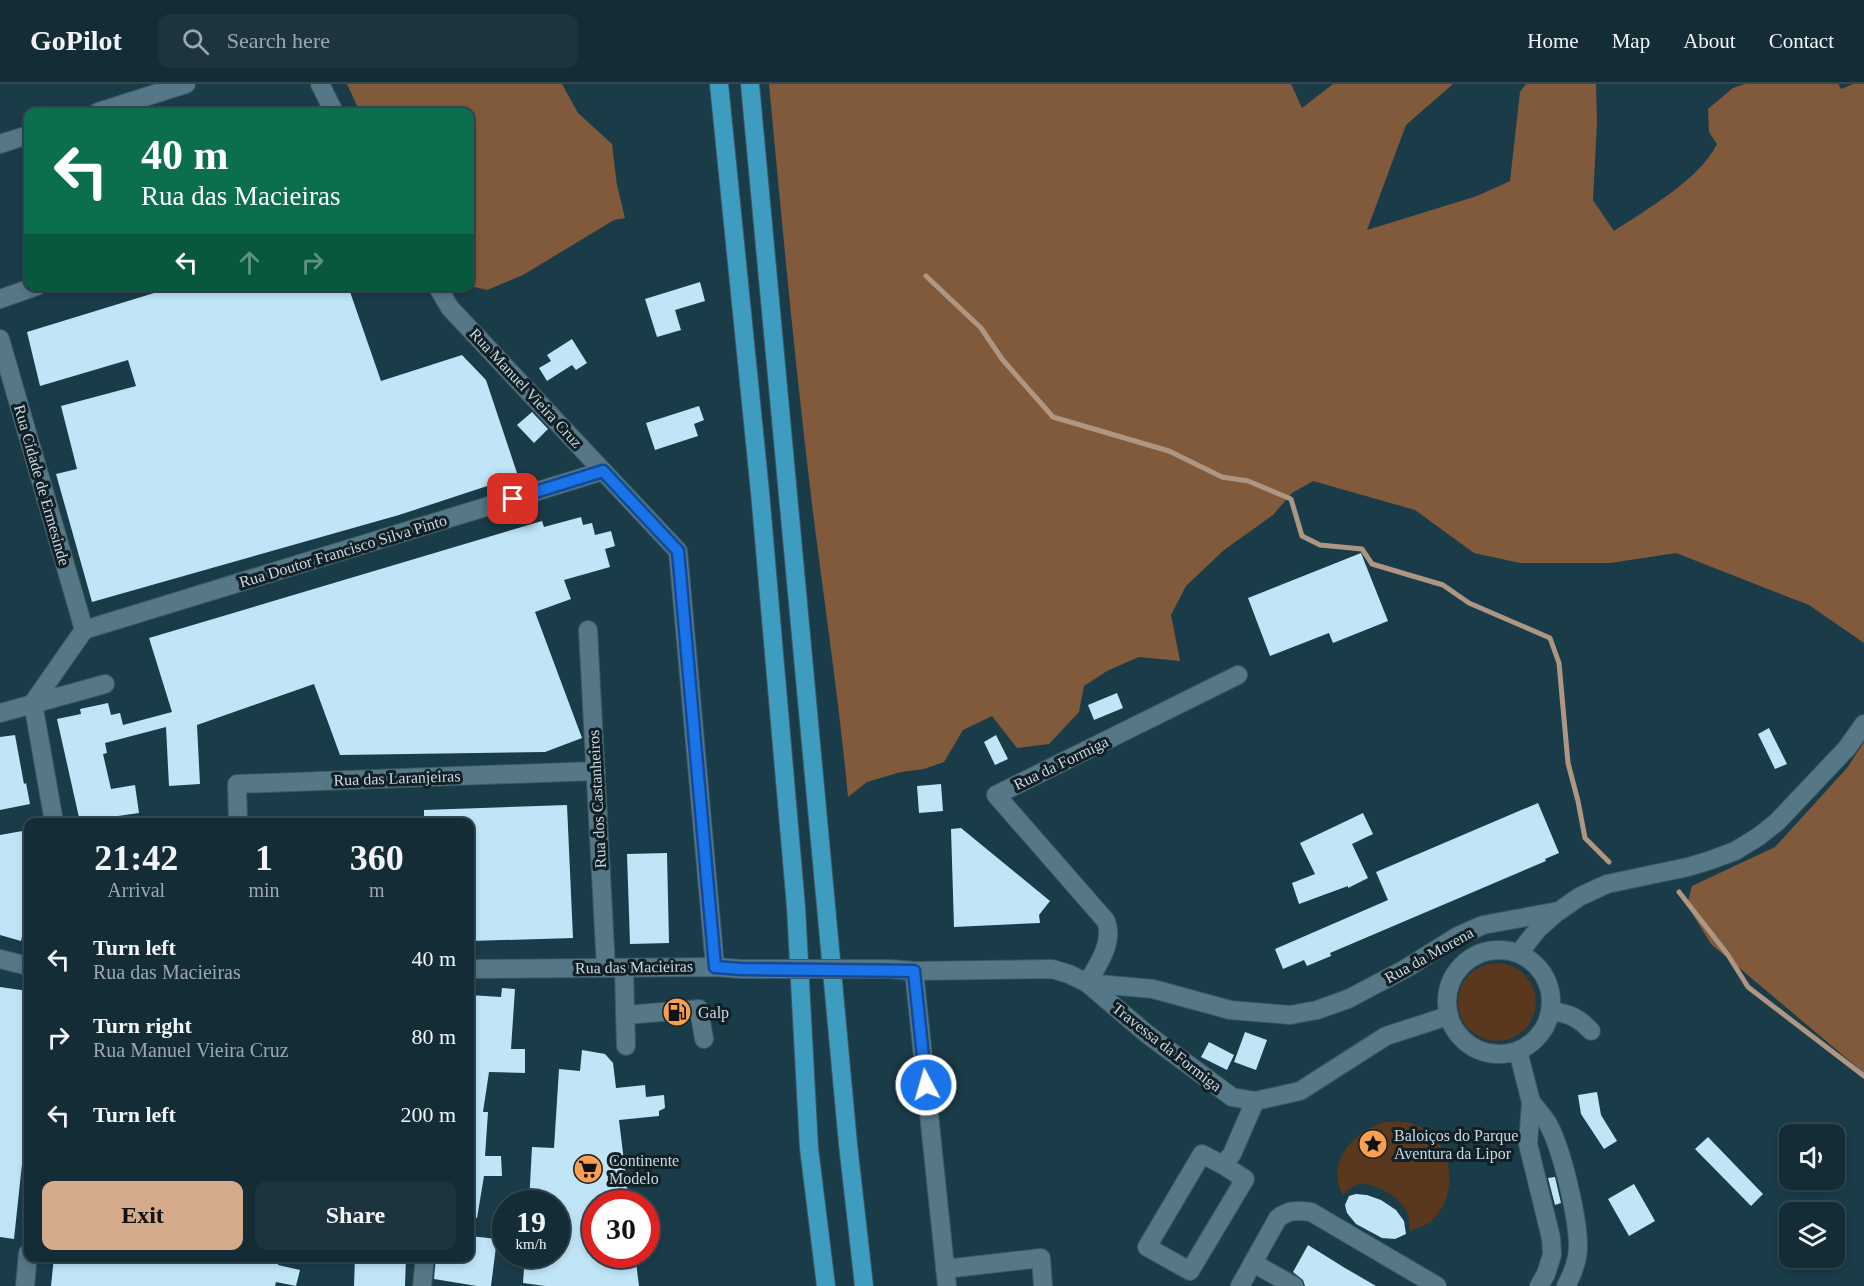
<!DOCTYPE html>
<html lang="en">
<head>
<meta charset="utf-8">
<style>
	:root { --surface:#142c36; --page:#1d343e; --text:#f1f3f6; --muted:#9da7ad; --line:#334851; --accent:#d6ab8b }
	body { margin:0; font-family:"Times New Roman",serif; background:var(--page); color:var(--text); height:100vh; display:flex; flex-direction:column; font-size:22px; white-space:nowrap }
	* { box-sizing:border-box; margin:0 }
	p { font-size:20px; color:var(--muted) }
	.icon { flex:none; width:33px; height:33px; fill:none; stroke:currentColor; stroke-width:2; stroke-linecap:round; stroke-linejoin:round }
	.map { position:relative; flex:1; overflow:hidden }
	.drawer { position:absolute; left:24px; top:734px; width:450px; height:444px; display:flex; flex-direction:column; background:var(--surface); border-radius:12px; box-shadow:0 3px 9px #0003,0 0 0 2px var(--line) }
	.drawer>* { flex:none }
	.guide { position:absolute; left:24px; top:24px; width:450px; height:183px; border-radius:12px; box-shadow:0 3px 9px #0003,0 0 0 2px var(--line); background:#0b6e4f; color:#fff; overflow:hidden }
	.controls { position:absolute; left:1779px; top:1040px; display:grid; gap:12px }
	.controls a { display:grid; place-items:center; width:66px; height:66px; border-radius:12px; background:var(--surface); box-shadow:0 3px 9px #0003,0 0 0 2px var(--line); font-size:30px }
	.speed { position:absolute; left:492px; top:1106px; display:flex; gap:12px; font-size:30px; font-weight:700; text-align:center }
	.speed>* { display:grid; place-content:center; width:78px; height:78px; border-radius:50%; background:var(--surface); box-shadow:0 3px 9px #0003,0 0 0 2px var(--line); line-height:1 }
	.speed small { font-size:15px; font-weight:400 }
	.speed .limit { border:9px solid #d22; background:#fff; color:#111 }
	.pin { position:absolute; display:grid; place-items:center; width:51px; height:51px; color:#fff; margin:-26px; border-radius:12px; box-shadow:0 3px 9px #0006 }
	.me { position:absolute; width:66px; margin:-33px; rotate:354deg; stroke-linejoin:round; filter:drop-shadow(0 0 4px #0008) }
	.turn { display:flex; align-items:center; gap:21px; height:126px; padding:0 18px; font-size:27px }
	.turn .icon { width:78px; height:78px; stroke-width:2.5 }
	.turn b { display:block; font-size:42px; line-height:51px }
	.lanes { display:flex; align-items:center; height:57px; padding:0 18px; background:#0003; justify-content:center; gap:30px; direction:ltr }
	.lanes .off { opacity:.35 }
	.eta { display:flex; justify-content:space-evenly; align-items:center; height:102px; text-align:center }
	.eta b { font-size:36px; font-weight:700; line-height:42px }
	.primary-button { display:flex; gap:12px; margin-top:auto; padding:12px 18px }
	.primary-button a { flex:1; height:69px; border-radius:12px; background:var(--accent); color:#111; font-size:24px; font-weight:700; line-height:69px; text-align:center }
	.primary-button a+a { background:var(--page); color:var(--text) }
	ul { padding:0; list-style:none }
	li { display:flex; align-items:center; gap:18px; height:78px; padding:0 18px }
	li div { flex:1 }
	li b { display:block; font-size:22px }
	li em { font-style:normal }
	header { display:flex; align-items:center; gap:36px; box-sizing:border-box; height:84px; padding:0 30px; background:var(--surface); border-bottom:2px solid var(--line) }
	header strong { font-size:28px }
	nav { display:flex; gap:33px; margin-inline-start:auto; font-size:21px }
	.search { width:420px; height:54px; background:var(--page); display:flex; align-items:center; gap:15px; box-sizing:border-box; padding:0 21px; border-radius:12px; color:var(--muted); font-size:22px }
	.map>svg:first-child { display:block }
	.green { fill:#59381d }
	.forest { fill:#805a3b }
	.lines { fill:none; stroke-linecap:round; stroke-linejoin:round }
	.stream { stroke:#ae9683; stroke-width:5 }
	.building { fill:#c0e5f7 }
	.minor-casing { stroke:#3c5864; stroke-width:20 }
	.highway-casing { stroke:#3c5864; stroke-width:20 }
	.minor { stroke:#557786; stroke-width:18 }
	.highway { stroke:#3f9cc1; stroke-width:18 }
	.minor-bridge-casing { stroke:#3c5864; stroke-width:20; stroke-linecap:butt }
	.minor-bridge { stroke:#557786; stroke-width:18 }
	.route-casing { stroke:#114b97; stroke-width:15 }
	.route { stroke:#1a73e8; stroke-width:10 }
	.labels { text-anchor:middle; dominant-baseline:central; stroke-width:6; stroke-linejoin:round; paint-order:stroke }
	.street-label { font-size:16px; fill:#c7d9e1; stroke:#122026 }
	.poi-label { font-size:16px; fill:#c7d9e1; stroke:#122026; text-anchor:start }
</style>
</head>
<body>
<header>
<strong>GoPilot</strong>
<div class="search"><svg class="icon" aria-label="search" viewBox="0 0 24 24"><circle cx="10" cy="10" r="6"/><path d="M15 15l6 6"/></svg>Search here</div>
<nav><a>Home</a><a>Map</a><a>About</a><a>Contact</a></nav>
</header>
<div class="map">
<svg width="1864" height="1202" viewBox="0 0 1864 1202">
	<rect width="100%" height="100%" fill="#1a3b48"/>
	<g class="green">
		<circle cx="1497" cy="918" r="39"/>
		<path d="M1385,1038C1394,1038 1405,1037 1413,1040C1454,1053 1463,1116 1427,1140C1422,1143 1415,1145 1410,1147C1409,1141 1409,1134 1407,1128C1401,1114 1374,1098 1359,1100C1352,1102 1348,1107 1343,1111C1325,1078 1354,1047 1385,1038Z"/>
	</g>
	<g class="forest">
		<path d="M347,0H562L578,29L612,60L617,101L625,134L614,136L523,191L487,206L470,202V28H360Z"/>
		<path d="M769,0H1291L1302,24L1333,0H1453L1406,41L1367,146L1477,112L1510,97L1520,8L1526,0H1596L1597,38L1593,116L1614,147C1647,125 1699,96 1717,60L1709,48L1708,25L1733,4L1745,0H1838L1841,5L1853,0H1864V559L1809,521L1676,469L1610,479H1520L1474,469L1415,426L1313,397L1292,409L1273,431L1224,466L1186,502L1171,531L1180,577L1139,573L1107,587L1084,602L1079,628L1049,660L1017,664L992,632L963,646L944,678L924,685L901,688L867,698L848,713C839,615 824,518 812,420C795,280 782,140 769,0Z"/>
		<path d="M1864,658V989L1711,860L1687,821L1692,802L1775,763L1847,684Z"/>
	</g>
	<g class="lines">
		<g class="stream">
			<path d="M926,192L981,244L1002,275L1053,333L1169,367L1222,393L1248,397L1291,415L1302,452L1320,461L1362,465L1372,480L1443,501L1469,519L1550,554L1559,579L1568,679L1578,717L1585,754L1609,778"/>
			<path d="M1679,808L1728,871L1748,903L1864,992"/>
		</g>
	</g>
	<g class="building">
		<path d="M700,198L705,217L675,226L681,246L657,253L645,215Z"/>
		<path d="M177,202H348L381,297L462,271L486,296L518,392L399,431L92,518L56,390L77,385L61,322L136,302L128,276L40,302L27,248Z"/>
		<path d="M572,255L587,279L576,286L572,281L547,297L539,284L551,277L547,271Z"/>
		<path d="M699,322L704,336L694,340L698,352L655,366L646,339Z"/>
		<path d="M532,328L548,345L534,359L517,341Z"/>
		<path d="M581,433L583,441L592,439L595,451L611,447L615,462L605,465L610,483L564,496L571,515L535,528L582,654L545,668L340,671L314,600L197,641L200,700L169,702L166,643L105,659L107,669L103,670L111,705L135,701L139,729L111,733L112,738H80L57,635L81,630L80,625L108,619L111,631L120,629L123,641L172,628L149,554L542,437L544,443Z"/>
		<path d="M1361,469L1388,537L1333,559L1329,549L1270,572L1248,514Z"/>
		<path d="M1117,609L1123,624L1094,636L1088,621Z"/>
		<path d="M1769,644L1787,680L1775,685L1758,650Z"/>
		<path d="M15,651L24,700L26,699L30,720L0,726V653Z"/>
		<path d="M996,651L1008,675L995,681L984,658Z"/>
		<path d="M941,700L943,727L919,729L917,702Z"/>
		<path d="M1538,719L1559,769L1545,775L1546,777L1330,869L1331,872L1307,882L1304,876L1283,885L1275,865L1388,816L1376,788Z"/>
		<path d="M567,721L573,854L470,857V738H424V726Z"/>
		<path d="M1363,729L1373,750L1352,760L1368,794L1348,804V802L1299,820L1292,799L1315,790L1300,759Z"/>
		<path d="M961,744L1050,817L1039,831L1040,839L954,843L951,745Z"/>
		<path d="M28,746V855L22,853L21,857L0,851V751Z"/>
		<path d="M667,769L669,859L630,860L627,770Z"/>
		<path d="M0,903L28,907V1024L14,1155L0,1153Z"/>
		<path d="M502,904L515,905L511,965H525V989L489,988L483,1028H488L485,1072H501L502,1092H484L477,1134L470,1133V911L501,913Z"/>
		<path d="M1245,948L1267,956L1256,986L1234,978Z"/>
		<path d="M1209,958L1234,971L1227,986L1201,973Z"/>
		<path d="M582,966L605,970L613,979L616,1004L645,1001L646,1013L664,1011L665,1024L659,1027V1032L619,1036L629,1119H596V1170H635L639,1202H545L523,1199L525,1170H556V1119H529L532,1063L554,1064L559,985L580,987Z"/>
		<path d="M1597,1008L1601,1031L1617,1057L1604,1065L1581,1030L1578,1011Z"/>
		<path d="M1708,1053L1763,1110L1751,1122L1695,1065Z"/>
		<path d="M1555,1093L1561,1119L1555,1121L1548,1094Z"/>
		<path d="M1634,1100L1655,1137L1629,1152L1608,1115Z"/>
		<path d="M1356,1110L1367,1111L1381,1116L1396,1126L1404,1137L1406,1150L1395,1155L1382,1154L1356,1140L1347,1129L1345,1121L1349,1112Z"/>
		<path d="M470,1152L497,1155L491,1202H477L434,1195L436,1173H470Z"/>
		<path d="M1308,1161L1345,1184L1376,1202H1305L1303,1196L1293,1188Z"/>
		<path d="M54,1173H279L278,1181L300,1186L296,1202L276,1198L275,1202H51Z"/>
		<path d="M355,1173H406L405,1202H354Z"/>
	</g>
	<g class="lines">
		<g class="minor-casing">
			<g id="minor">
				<path d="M320,0L334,28"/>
				<path d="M98,28L186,0"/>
				<path d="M0,60L28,51"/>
				<path d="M437,202L450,224L678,467L715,883"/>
				<path d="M0,215L37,202"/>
				<path d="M0,255L84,546"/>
				<path d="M84,546L603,387"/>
				<path d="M588,546L606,884"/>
				<path d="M33,619L54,738"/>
				<path d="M33,619L84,546"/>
				<path d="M0,629L105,600"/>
				<path d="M238,738L237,700L596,687"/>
				<circle cx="1499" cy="918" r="52"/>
				<path d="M1519,869L1538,845L1557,828"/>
				<path d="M0,875L28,882"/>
				<path d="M624,884L626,962"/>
				<path d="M470,885L715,883L741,885"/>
				<path d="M890,885L914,887L947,1202"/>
				<path d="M914,887L1052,885L1069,890L1087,899L1153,905L1230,926L1290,931L1317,926L1348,915L1405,885L1458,852L1483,841L1559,827L1579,813L1607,800L1688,783L1711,776L1735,767L1758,753L1777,738L1847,664L1864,640"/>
				<path d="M1087,899C1098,881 1114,858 1106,837L996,711L1238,591"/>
				<path d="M1087,899L1147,950L1232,1013L1255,1017L1300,1007L1386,952L1448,932"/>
				<path d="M1551,927C1570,930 1578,933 1591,947"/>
				<path d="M625,931L699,925L704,955"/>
				<path d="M1518,967L1531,1018L1528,1060L1551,1154L1552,1171L1546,1190L1539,1202"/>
				<path d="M1531,1018C1537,1025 1544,1033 1548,1040C1562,1065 1578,1134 1578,1162C1578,1175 1572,1191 1566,1202"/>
				<path d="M1223,1081L1245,1095L1190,1187L1147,1163L1202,1070L1223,1081L1232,1070L1255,1017"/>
				<path d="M1253,1179L1294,1202"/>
				<path d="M945,1185L1041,1174L1043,1202"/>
				<path d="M25,1202L28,1169"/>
				<path d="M422,1202L425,1173"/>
				<path d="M1240,1202L1278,1134C1289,1126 1297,1126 1311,1128L1437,1202"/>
			</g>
		</g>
		<g class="highway-casing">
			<g id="highway">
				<path d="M719,0L760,408L796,823L809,1064L826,1202"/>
				<path d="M750,0L848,1060L864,1202"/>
			</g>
		</g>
		<use href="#minor" class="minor"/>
		<use href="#highway" class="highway"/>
		<g class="minor-bridge-casing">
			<path id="minor-bridge" d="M741,885H890"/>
		</g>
		<use href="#minor-bridge" class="minor-bridge"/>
	</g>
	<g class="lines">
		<g class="route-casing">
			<path id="route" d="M513,415L603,387L678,467L715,883L741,885L914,887L926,1001"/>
		</g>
		<use href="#route" class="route"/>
	</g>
	<defs>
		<g id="fuel-disc" transform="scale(1.5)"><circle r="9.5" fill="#fa9f4f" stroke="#122026"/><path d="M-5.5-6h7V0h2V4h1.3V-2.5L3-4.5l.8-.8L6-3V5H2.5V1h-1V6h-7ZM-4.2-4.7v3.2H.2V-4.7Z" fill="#111"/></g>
		<g id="sight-disc" transform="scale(1.5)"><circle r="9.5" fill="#fa9f4f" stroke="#122026"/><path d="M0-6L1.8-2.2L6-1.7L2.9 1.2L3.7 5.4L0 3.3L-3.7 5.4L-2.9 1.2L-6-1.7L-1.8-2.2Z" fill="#111"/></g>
		<g id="supermarket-disc" transform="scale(1.5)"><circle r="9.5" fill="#fa9f4f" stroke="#122026"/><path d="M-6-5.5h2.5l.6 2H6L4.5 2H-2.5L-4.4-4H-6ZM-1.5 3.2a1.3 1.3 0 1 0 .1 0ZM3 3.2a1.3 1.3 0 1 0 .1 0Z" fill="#111"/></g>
	</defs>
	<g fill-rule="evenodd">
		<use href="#fuel-disc" x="677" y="928"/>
		<use href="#sight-disc" x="1373" y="1060"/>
		<use href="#supermarket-disc" x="588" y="1085"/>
	</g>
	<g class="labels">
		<g class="street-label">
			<text transform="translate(526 304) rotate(47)">Rua Manuel Vieira Cruz</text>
			<text transform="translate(42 401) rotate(74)">Rua Cidade de Ermesinde</text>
			<text transform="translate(343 467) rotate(-17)">Rua Doutor Francisco Silva Pinto</text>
			<text transform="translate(1061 679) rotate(-26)">Rua da Formiga</text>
			<text transform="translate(397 694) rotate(-2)">Rua das Laranjeiras</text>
			<text transform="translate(597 715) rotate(-93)">Rua dos Castanheiros</text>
			<text transform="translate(1429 871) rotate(-29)">Rua da Morena</text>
			<text transform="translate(634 883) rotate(-1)">Rua das Macieiras</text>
			<text transform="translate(1167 963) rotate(38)">Travessa da Formiga</text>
		</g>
		<g class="poi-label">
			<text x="698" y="928">Galp</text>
			<text x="1394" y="1051">Baloiços do Parque<tspan x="1394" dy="18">Aventura da Lipor</tspan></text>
			<text x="609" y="1076">Continente<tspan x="609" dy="18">Modelo</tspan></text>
		</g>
	</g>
</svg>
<div class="controls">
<a><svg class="icon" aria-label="sound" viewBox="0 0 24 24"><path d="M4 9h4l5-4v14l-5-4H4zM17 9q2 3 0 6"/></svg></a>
<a><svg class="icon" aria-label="layers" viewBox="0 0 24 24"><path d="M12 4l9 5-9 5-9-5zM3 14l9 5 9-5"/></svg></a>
</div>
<div class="speed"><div>19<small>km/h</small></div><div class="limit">30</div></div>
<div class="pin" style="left:513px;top:415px;background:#d93025"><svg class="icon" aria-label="arrive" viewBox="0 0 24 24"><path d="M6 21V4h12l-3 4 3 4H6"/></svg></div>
<svg class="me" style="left:926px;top:1001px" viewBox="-20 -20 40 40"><circle r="17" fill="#1a73e8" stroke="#fff" stroke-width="3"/><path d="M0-11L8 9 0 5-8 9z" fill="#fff"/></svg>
<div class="guide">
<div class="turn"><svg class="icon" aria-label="left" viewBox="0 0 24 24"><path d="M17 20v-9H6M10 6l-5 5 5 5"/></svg><div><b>40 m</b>Rua das Macieiras</div></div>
<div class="lanes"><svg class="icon" aria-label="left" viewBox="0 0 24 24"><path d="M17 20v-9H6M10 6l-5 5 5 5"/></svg><svg class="icon off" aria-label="ahead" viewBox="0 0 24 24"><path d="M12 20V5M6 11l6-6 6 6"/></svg><svg class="icon off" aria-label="right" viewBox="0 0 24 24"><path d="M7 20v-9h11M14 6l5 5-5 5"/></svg></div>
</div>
<section class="drawer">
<div class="eta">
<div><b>21:42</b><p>Arrival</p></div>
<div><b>1</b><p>min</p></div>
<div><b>360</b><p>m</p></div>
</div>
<ul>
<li><svg class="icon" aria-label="left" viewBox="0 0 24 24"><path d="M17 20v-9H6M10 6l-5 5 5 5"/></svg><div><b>Turn left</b><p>Rua das Macieiras</p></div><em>40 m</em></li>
<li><svg class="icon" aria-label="right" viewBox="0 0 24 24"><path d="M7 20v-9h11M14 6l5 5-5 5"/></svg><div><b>Turn right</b><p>Rua Manuel Vieira Cruz</p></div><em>80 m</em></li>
<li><svg class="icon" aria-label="left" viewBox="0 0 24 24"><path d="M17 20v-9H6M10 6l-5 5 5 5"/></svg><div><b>Turn left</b></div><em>200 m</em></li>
</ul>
<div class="primary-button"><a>Exit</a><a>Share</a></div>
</section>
</div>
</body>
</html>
